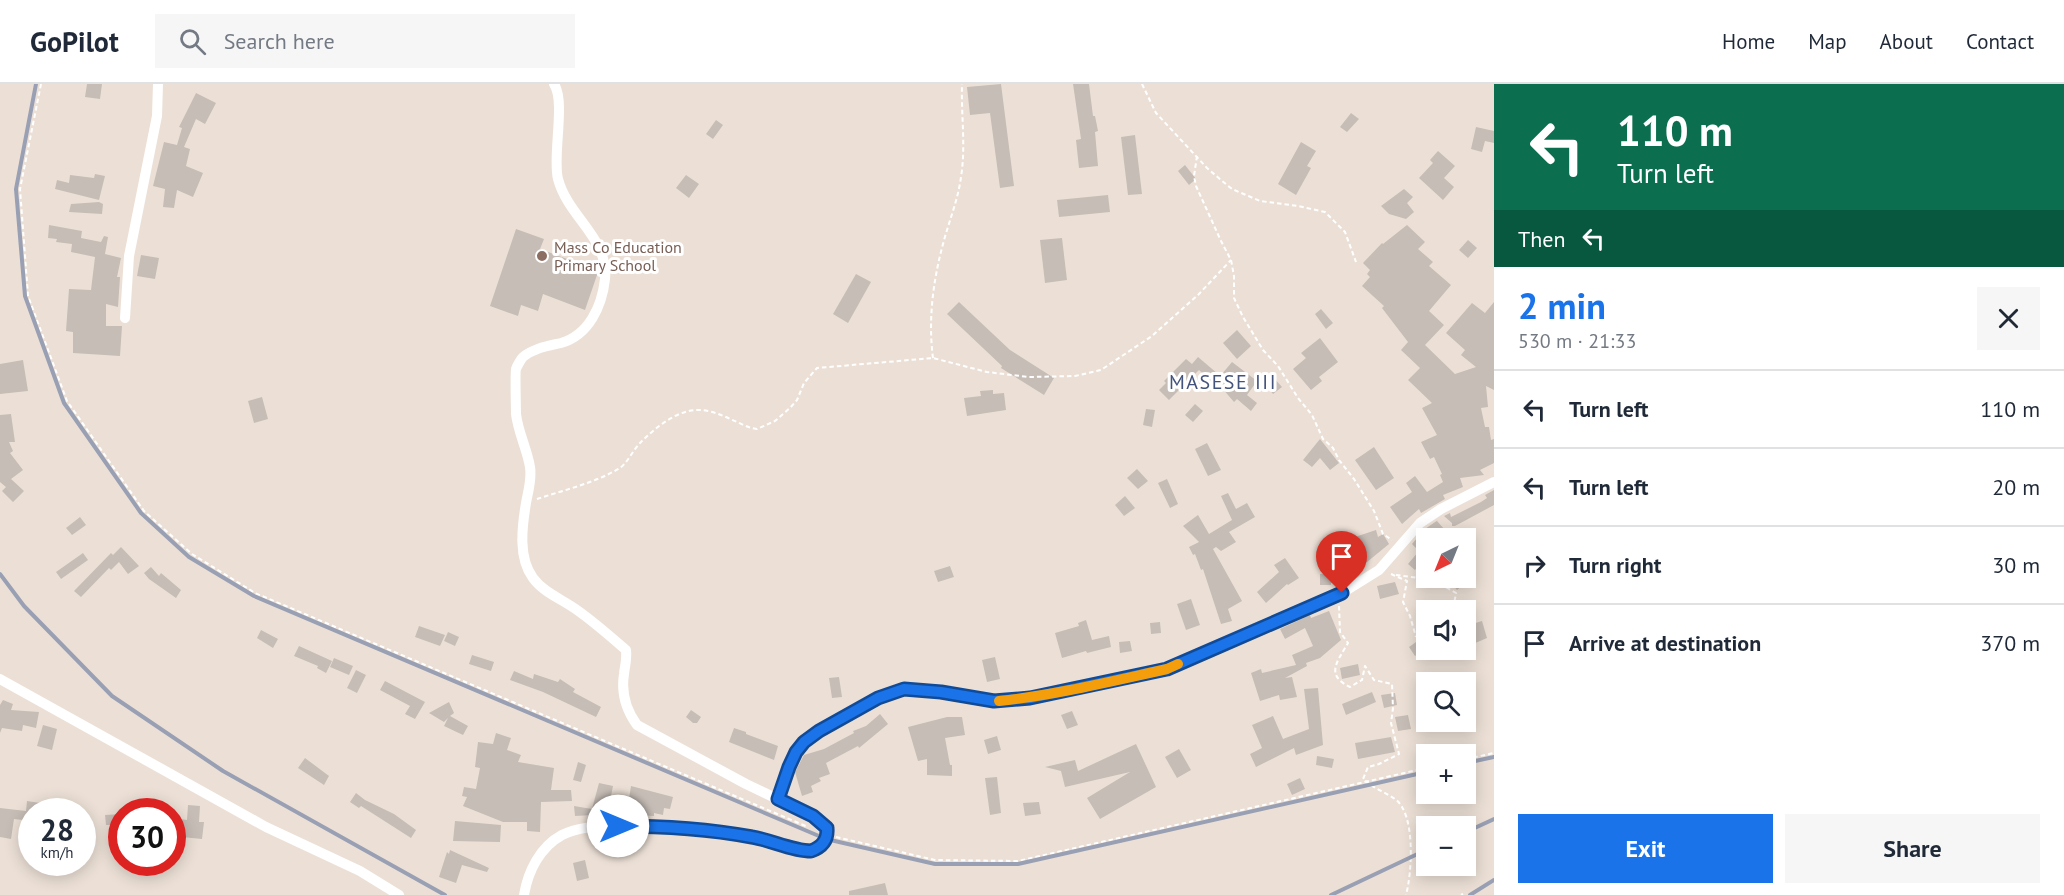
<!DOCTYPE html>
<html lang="en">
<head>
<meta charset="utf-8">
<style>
	:root { --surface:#fff; --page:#f6f6f7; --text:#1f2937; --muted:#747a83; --line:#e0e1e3; --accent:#1a73e8 }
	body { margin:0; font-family:"PT Sans",sans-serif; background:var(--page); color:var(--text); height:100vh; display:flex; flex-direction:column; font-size:22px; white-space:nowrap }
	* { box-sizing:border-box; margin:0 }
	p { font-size:20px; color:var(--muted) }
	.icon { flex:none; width:33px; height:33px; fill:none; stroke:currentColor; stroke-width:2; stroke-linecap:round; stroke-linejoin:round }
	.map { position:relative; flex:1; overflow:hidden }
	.drawer { display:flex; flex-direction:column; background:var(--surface); width:570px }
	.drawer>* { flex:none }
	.top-card { background:#0b6e4f; color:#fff; overflow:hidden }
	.needle { width:39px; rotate:223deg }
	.controls { position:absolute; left:1416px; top:444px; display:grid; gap:12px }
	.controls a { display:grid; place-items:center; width:60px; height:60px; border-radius:0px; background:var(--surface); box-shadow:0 3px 15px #0003; font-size:30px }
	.speed { position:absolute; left:18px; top:714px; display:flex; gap:12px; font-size:30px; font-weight:700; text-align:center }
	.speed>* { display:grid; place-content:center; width:78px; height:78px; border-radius:50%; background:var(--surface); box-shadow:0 3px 15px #0003; line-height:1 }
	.speed small { font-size:15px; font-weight:400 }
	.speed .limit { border:9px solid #d22; background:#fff; color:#111 }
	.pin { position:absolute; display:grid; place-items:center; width:51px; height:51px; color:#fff; margin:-62px -26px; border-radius:50% 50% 50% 0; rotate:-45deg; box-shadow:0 0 6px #0007 }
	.pin .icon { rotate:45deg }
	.me { position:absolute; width:66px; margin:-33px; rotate:90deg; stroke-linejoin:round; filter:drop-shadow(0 0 4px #0008) }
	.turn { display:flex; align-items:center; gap:21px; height:126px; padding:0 24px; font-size:27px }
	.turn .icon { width:78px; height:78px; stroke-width:2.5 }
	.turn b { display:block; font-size:42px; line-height:51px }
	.then { display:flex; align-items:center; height:57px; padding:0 24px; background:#0003; gap:12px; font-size:22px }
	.round { display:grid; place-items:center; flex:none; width:63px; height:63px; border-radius:0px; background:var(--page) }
	.overview { display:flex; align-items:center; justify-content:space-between; height:102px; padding:0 24px }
	h1 { font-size:36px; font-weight:600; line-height:45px; color:var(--accent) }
	.cta { display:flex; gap:12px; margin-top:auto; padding:12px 24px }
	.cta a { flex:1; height:69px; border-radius:0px; background:var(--accent); color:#fff; font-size:24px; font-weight:600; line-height:69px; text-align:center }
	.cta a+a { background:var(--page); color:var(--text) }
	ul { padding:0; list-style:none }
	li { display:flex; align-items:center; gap:18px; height:78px; padding:0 24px; border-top:2px solid var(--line) }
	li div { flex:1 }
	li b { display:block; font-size:22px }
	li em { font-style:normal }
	header { display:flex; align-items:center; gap:36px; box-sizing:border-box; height:84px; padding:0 30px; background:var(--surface); border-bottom:2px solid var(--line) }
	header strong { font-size:28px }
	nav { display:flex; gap:33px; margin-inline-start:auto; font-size:21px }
	.search { width:420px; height:54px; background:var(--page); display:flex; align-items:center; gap:15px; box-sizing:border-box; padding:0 21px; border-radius:0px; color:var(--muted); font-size:22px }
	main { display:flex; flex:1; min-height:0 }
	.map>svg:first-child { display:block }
	.building { fill:#c6bdb6 }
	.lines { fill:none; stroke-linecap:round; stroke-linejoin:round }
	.path { stroke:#fff; stroke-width:2; stroke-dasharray:4.5 3; stroke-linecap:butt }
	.minor { stroke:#fff; stroke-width:10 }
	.rail { stroke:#99a0b4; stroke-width:4 }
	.route-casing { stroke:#114b97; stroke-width:15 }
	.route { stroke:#1a73e8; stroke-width:10 }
	.slow { stroke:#f59e0b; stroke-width:10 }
	.education-dot { fill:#8d6e63; stroke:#fff; stroke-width:2 }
	.labels { text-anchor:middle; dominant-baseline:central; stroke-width:6; stroke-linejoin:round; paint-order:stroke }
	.education-label { font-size:16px; fill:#785e54; stroke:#fff; text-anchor:start }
	.quarter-label { font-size:20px; letter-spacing:1.5px; fill:#43537c; stroke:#fff }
</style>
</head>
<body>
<header>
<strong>GoPilot</strong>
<div class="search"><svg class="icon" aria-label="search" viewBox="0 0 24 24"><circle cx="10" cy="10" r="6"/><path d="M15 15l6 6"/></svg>Search here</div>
<nav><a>Home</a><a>Map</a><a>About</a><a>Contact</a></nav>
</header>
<main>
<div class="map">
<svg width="1494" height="811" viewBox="0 0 1494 811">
	<rect width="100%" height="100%" fill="#ece0d6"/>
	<g class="building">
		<path d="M87,0H102L100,15L85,13Z"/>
		<path d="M1001,0L1014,102L1000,104L990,29L970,31L967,3Z"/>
		<path d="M1073,0H1089L1093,32H1095L1098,47L1095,48L1098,82L1079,84L1076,56L1081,55Z"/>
		<path d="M196,9L216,19L205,40L196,35L184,63L190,65L186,82L203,89L193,113L177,106L174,124L163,123L165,105L153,102L164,58L177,61L182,44L179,43Z"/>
		<path d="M1351,29L1359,35L1347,48L1340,43Z"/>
		<path d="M716,36L723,41L713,55L706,50Z"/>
		<path d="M1476,43L1494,47V59L1485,57L1482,68L1471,65Z"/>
		<path d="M1135,51L1142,110L1128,111L1121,53Z"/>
		<path d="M1301,58L1316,67L1307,82L1311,84L1296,111L1278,100Z"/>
		<path d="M1438,67L1455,82L1444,94L1454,103L1443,116L1419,94L1433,79L1430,76Z"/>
		<path d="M1185,81L1196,95L1189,101L1178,87Z"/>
		<path d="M95,90L105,92L99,116L55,105L57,96L69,99L70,91L94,94Z"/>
		<path d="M686,91L699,100L689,114L676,104Z"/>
		<path d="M1404,105L1413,113L1407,119L1414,128L1406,135L1389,130L1381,122Z"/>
		<path d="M1108,111L1110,128L1059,133L1057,116Z"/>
		<path d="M99,118L103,120L102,130L69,128L71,120Z"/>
		<path d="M49,141L82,147L81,154L101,158L104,152L108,153L105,170L121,174L117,193H120L118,223L106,220V242H122L120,272L73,269V248L66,247L69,205L91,206L95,173L71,168L72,160L56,158L57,155L48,154Z"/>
		<path d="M1407,141L1425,158L1418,165L1433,178L1429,182L1451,201L1429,227L1444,241L1425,261L1455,290L1476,283L1461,271L1465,266L1446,249L1472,219L1485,229L1494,218V306L1486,302L1488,323L1481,324L1485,343H1489L1491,356L1494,355V379L1480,386L1484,391L1460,394L1463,403L1443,411L1445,415L1421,429L1419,425L1402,440L1390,423L1412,408L1406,399L1415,392L1427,408L1443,398L1440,391L1442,390L1434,373L1430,375L1421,358L1437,351L1422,324L1432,319L1408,296L1420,284L1401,266L1408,258L1382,224L1384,222L1362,202L1370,193L1367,190L1370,186L1363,179L1382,159L1383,160Z"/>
		<path d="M516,145L544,155L540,165L597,186V191L585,226L543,210L538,227L521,221L518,232L490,222Z"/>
		<path d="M1062,154L1067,196L1045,199L1040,156Z"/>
		<path d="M1468,156L1477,164L1468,174L1459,166Z"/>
		<path d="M141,171L159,174L155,195L137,192Z"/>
		<path d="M856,190L871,198L848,239L833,230Z"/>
		<path d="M959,218L1010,266L1054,294L1044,311L1001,284L1002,282L947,230Z"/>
		<path d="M1321,225L1333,239L1326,245L1315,230Z"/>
		<path d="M1237,246L1251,262L1237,275L1223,259Z"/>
		<path d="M1320,254L1338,278L1319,293L1322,297L1311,306L1293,285L1306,274L1301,269Z"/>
		<path d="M1198,273L1218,290L1211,297L1199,286L1169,316L1159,306L1166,299L1164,297L1186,275L1192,280Z"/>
		<path d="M23,276L28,307L0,310V280Z"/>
		<path d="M1232,278L1257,297L1247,311L1257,319L1251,327L1237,315L1234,318L1216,297Z"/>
		<path d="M1274,294L1282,303L1273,310L1266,301Z"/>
		<path d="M993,306V310L1004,309L1006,326L967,332L964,314L981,312L980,307Z"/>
		<path d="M262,313L268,335L254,339L248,317Z"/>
		<path d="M1195,320L1203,327L1193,338L1185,331Z"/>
		<path d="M1146,325L1155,326L1152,343L1143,341Z"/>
		<path d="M11,330L15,358H9L13,367L10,369L23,386L11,395L24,407L13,418L2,407L6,403L0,398V331Z"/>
		<path d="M1320,355L1339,379L1330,386L1320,374L1312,383L1303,376Z"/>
		<path d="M1207,359L1221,386L1208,392L1195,365Z"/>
		<path d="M1374,363L1394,394L1376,406L1355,376Z"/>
		<path d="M1137,385L1148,397L1138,405L1127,394Z"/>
		<path d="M1167,395L1178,420L1170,424L1158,399Z"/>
		<path d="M1494,406V421L1455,442H1452V439L1444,432L1450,429L1451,433L1481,418L1487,414L1485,411Z"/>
		<path d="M1228,409L1236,425L1247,419L1255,433L1229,448L1236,458L1221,467L1216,463L1213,465L1242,517L1228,525L1232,537L1221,540L1203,485L1201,486L1195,470L1193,471L1189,463L1199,458L1183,442L1198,431L1209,450L1232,436L1221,412Z"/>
		<path d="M1125,412L1135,424L1124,432L1115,421Z"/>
		<path d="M80,433L86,441L72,451L66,444Z"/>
		<path d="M1438,436L1437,437L1452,454H1426V485L1421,479L1415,486L1408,480L1419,467L1412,460L1425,445Z"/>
		<path d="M1376,446L1378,453L1383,450L1389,460L1367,478L1349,485L1340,458Z"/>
		<path d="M121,463L139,482L128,490L119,478L111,486L109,484L81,513L74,507L111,469L113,471Z"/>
		<path d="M1466,466L1476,490L1457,506L1447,494H1466Z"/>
		<path d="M83,469L88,476L61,495L56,488Z"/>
		<path d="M1285,474L1299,494L1288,501L1287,500L1266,519L1257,508L1279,488L1274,481Z"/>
		<path d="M950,482L954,493L938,498L934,487Z"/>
		<path d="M151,483L159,492L161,489L181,506L176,514L149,495L144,489Z"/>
		<path d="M1354,489L1331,499V501H1320V490Z"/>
		<path d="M1395,498L1399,510L1380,515L1377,502Z"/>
		<path d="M1191,515L1200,541L1186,546L1177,520Z"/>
		<path d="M1329,527L1341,556L1320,574L1306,579L1307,582L1285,594L1292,593L1297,613L1280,616L1279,611L1260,617L1251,589L1261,585L1262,589L1296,581L1292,571L1313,562L1305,544L1285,555L1280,545L1310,531L1311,534Z"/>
		<path d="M1086,536L1092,556L1109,552L1111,563L1087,569L1086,567L1062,574L1055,549L1079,542L1078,539Z"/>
		<path d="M1482,537L1487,554L1466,563V542Z"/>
		<path d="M1160,538L1161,549L1151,550L1150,539Z"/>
		<path d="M419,542L445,551L440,562L415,553Z"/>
		<path d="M261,546L278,555L273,564L257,554Z"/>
		<path d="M448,548L459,553L455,562L444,557Z"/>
		<path d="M1426,551V564L1415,572L1409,563Z"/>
		<path d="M1130,557L1132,567L1120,569L1119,558Z"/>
		<path d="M299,562L332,577L326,589L317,584L318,582L294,572Z"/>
		<path d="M472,571L494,578L491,587L469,580Z"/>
		<path d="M995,573L1000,595L987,598L982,576Z"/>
		<path d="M334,574L353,582L349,591L330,583Z"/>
		<path d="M1358,580L1360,591L1342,595L1340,584Z"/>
		<path d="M356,586L366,591L357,609L347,604Z"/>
		<path d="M514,587L533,595L534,590L558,598L560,595L575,605L573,608L601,623L596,633L543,608L510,596Z"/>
		<path d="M839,593L842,613L832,614L829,594Z"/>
		<path d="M385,597L425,618L415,635L405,630L410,622L380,606Z"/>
		<path d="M1318,604L1323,661L1296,671L1294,664L1256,683L1250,670L1262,664L1252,641L1273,632L1283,655L1309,645L1304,605Z"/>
		<path d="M1372,608L1376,618L1346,631L1342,620Z"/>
		<path d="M1395,609L1397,621L1384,624L1381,611Z"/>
		<path d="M3,616L13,620L11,626L39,628L36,644L23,641L22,647L2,644L0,649V621Z"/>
		<path d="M449,618L454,629L450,632L468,642L463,651L444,642L448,634L444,638L429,629Z"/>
		<path d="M691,626L701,633L697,639H693L686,633Z"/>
		<path d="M1072,627L1078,641L1067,645L1061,631Z"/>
		<path d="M880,630L888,640L859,664L858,662L826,679L830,690L819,694L821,697L811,702L813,708L802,712L795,688L804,671L824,665L854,649L853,647L866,642Z"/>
		<path d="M1408,631L1411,645L1398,647L1395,633Z"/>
		<path d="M947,633H962L965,651L945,654L950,681H952V692L927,691V675L918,677L908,643Z"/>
		<path d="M43,641L57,645L52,666L37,662Z"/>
		<path d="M734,644L746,648V650L778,662L774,676L729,658Z"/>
		<path d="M496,649L511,654L507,666L521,671L518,678L554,684L551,706H571L572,717L541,718L540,748L527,747V738H503L463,722L467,713L462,712L464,703L476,705L480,684L475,683L478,658L493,660Z"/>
		<path d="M997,652L1001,666L988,670L984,656Z"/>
		<path d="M1391,653L1395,668L1358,675L1355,659Z"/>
		<path d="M1136,660L1156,703L1100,735L1087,714L1130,688L1065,703L1061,687L1045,683L1075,676L1078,687Z"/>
		<path d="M1179,665L1191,686L1177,694L1165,673Z"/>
		<path d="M1317,672L1334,675L1332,684L1316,681Z"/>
		<path d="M305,674L329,692L324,701L298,684Z"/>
		<path d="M578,678L586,681L581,698L573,696Z"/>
		<path d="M997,693L1001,729L990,731L985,694Z"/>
		<path d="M1300,694L1305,705L1292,711L1287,700Z"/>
		<path d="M599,699L613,702L609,722H628V729L575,732L574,722L592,725Z"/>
		<path d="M631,702L673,713L670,725L664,724L663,731L654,729V732L637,731V723L628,721Z"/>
		<path d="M356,709L365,716L394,730L416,746L411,754L361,722L359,724L350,718Z"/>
		<path d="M27,717L60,722V728H26H32V737L14,735L11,755L0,753V724L26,727Z"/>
		<path d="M1039,718L1041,730L1025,732L1023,719Z"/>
		<path d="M188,721L200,722L199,738H204L202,755L172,752V734L187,736Z"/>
		<path d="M122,730V741H106L105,731Z"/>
		<path d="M455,737L501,741L500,758L453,757Z"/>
		<path d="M450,766L489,784L487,788L462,781L456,799L439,793L447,768L449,770Z"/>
		<path d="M585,776L589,794L577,797L573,779Z"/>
		<path d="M885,799L888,811H849V807Z"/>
	</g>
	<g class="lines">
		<g class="path">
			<path d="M41,0L20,105L28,212L67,317L144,427L192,470L255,509L808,743"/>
			<path d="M1142,0L1156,29L1207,84L1221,96L1232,105L1260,117L1298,122L1325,128L1345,148L1356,178"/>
			<path d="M1197,72L1194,92L1196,102L1221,157L1231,176L1234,192V214L1243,233L1263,266L1278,282L1298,314L1312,331L1323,355L1333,364L1339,376L1354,395L1374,427L1383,450L1392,456"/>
			<path d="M933,274C928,236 933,197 943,160C949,137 958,116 961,93C966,62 961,31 962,0"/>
			<path d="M537,415C564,406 595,399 620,384C628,378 633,366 640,359C657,342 682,321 708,327C723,330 737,339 751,344L757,345L775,337L790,324L797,316L804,299L817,284L933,274L987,288L1029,293L1075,292L1101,286L1152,252L1198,211L1231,176"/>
			<path d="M1391,490L1407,497L1403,518L1410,532L1416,553"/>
			<path d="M1396,491L1433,496L1456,509L1453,526"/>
			<path d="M1339,522L1340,548L1348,559C1337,578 1325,591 1350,603L1362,596L1365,582L1374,596L1392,600L1393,624L1391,639L1399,670L1379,680L1368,683L1363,695C1373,704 1385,708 1395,715C1416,730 1412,789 1406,811"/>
			<path d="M1466,675L1494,669"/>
			<path d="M836,753L935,776L1018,777L1426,684"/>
			<path d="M1461,811L1463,810"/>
		</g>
		<g class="minor">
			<path d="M125,234L129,172L157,32L158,0"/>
			<path d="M0,595L266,743L360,787L399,811"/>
			<path d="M778,715L789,683L797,668L804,658L819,647L878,614L904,605L941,608L994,617L1030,614L1167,585L1342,509L1379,486L1420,439L1441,425L1494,398"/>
			<path d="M524,811C528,787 540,763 562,751C601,731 710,745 754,753C767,755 801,769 812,766C821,764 827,756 827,747L825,741L813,732L746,700L637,641C626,626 621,609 624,590C625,581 627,576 626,566C610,552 594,538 577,526C562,515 544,509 533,494C518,474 522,443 526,419C528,407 532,396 530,383C527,365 518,348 516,330C516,325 515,288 516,285C517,282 521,275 523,273C534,264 548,262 561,259C589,251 602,222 605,195C609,154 568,133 558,95C552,72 566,18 554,0"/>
		</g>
		<g class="rail">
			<path d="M36,0L16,105L25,212L64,319L141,429L189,473L254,512L826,755L935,780H1018L1426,688"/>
			<path d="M0,490L24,522L112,612L223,687L445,811"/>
			<path d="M1466,679L1494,673"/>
			<path d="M1466,748L1494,735"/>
			<path d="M1331,811L1426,766"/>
			<path d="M1470,811L1494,796"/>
		</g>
	</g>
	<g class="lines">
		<g class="route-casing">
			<path id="route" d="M618,742C663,742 708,745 752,753C771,756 792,767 811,767C822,763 828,756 827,744L813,732L778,715L789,683L796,668L804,658L819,647L878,614L904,605L941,608L994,617L1030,614L1167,585L1342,509"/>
		</g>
		<use href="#route" class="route"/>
		<path class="slow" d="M999,617C1056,611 1112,597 1167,585L1178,580"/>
	</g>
	<circle class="education-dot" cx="542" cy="172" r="6"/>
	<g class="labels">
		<g class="education-label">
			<text x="554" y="163">Mass Co Education<tspan x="554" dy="18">Primary School</tspan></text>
		</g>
		<g class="quarter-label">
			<text x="1223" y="298">MASESE III</text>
		</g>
	</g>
</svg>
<div class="controls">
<a><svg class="needle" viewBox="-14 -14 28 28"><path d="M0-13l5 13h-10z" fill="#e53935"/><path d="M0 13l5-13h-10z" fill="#747a83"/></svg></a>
<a><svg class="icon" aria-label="sound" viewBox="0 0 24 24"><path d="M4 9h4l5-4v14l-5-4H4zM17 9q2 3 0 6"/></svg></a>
<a><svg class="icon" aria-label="search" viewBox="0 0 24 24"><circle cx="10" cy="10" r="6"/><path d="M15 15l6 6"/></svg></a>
<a>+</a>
<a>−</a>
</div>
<div class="speed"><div>28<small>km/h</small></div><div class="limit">30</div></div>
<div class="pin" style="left:1342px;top:509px;background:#d93025"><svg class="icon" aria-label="arrive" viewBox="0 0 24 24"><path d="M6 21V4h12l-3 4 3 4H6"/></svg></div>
<svg class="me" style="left:618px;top:742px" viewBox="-20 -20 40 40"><circle r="19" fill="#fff"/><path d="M0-13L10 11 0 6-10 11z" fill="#1a73e8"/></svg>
</div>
<section class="drawer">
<div class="top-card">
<div class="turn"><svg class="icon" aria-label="left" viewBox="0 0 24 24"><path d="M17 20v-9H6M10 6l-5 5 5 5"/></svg><div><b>110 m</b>Turn left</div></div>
<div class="then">Then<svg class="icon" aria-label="left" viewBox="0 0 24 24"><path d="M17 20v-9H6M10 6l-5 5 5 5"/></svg></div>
</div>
<div class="overview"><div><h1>2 min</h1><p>530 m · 21:33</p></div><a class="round"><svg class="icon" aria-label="close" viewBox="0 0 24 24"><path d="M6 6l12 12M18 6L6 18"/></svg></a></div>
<ul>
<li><svg class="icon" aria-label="left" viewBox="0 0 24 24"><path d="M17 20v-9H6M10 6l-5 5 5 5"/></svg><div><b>Turn left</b></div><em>110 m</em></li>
<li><svg class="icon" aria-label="left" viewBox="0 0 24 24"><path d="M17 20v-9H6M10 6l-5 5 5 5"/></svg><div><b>Turn left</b></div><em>20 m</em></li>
<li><svg class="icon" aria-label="right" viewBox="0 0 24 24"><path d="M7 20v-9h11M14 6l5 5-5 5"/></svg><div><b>Turn right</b></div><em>30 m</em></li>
<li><svg class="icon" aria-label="arrive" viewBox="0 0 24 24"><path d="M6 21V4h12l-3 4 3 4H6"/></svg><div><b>Arrive at destination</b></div><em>370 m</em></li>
</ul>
<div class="cta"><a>Exit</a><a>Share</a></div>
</section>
</main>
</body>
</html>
